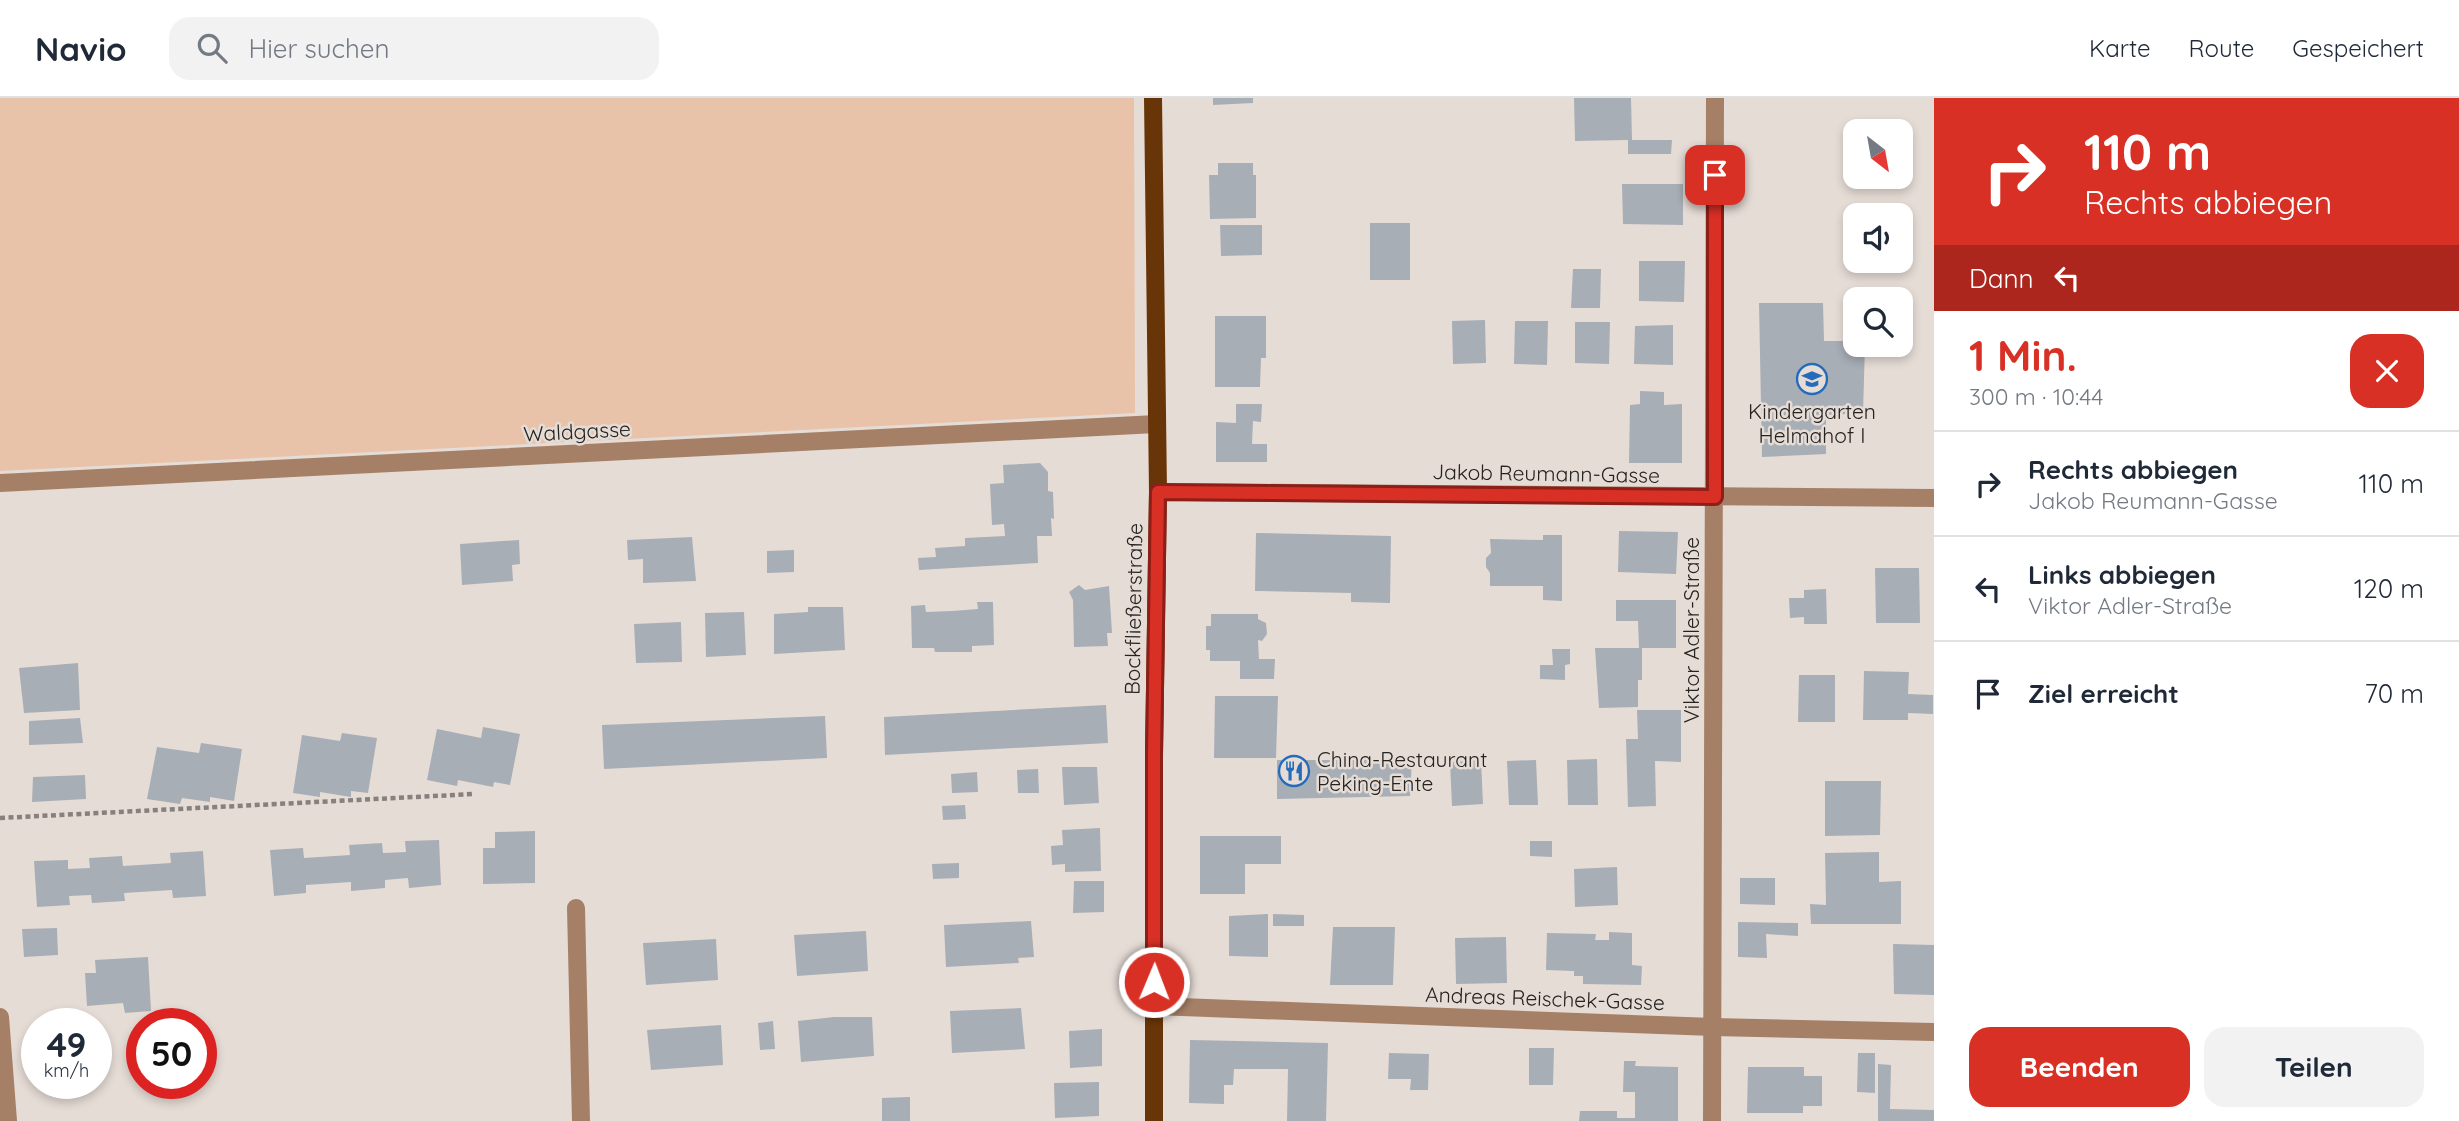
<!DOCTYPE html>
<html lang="de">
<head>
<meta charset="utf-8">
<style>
	:root { --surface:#fff; --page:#f2f2f3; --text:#1f2937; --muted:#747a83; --line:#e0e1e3; --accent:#d93025 }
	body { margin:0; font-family:Quicksand,sans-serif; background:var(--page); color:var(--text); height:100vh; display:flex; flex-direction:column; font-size:26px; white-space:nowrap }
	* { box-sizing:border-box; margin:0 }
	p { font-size:23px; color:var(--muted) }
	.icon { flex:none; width:38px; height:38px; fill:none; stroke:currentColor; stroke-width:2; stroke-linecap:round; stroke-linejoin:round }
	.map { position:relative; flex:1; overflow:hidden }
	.drawer { display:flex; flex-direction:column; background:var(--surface); width:525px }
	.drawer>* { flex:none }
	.banner { background:#d93025; color:#fff; overflow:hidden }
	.needle { width:46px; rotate:149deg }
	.fabs { position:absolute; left:1843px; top:21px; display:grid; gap:14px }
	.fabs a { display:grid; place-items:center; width:70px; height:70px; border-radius:14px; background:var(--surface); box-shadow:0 4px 10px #0003; font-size:35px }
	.speed { position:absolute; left:21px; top:910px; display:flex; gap:14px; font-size:35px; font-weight:700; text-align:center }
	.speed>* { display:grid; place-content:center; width:91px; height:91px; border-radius:50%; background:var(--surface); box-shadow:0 4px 10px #0003; line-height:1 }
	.speed small { font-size:18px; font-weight:400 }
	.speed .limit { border:10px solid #d22; background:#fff; color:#111 }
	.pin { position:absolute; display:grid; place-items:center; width:60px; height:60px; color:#fff; margin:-30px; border-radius:14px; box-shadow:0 4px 10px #0006 }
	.me { position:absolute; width:77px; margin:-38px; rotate:1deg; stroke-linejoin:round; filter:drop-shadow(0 0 5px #0008) }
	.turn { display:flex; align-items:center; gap:24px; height:147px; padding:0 35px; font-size:32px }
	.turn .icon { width:91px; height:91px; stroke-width:2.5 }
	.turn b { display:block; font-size:49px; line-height:60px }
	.then { display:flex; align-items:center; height:66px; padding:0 35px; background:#0003; gap:14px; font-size:26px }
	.round { display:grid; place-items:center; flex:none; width:74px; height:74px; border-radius:21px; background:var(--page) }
	.headline { display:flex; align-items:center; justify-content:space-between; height:119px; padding:0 35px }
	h1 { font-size:42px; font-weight:800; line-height:52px; color:var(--accent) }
	.button { display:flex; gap:14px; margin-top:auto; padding:14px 35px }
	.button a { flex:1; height:80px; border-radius:21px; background:var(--accent); color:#fff; font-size:28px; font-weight:800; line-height:80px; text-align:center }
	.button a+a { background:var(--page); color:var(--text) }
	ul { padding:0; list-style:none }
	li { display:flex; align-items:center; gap:21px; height:105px; padding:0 35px; border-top:2px solid var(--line) }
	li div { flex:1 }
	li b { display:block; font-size:26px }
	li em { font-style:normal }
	header { display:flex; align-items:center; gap:42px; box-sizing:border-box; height:98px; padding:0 35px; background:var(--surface); border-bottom:2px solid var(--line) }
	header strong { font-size:33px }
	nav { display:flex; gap:38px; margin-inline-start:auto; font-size:24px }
	.search { width:490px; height:63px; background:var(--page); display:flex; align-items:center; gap:18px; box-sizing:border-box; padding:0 24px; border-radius:21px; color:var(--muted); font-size:26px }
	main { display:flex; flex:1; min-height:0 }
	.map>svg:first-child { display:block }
	.green { fill:#e8c2a9 }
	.building { fill:#a8aeb6 }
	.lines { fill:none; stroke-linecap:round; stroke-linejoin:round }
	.path { stroke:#87807c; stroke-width:4.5; stroke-dasharray:5 3.5; stroke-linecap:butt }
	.minor { stroke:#a68066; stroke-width:18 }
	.major { stroke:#683508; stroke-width:18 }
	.route-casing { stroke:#8d1f18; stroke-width:18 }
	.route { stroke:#d93025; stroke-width:12 }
	.labels { text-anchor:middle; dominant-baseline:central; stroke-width:5; stroke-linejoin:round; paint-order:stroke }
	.poi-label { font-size:21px; fill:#252220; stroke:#e6dcd6 }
	.street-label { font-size:21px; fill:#252220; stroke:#e6dcd6 }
</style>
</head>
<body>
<header>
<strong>Navio</strong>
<div class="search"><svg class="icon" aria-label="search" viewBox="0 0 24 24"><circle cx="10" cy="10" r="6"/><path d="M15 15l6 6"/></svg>Hier suchen</div>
<nav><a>Karte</a><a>Route</a><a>Gespeichert</a></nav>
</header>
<main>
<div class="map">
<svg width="1934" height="1023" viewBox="0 0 1934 1023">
	<rect width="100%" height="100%" fill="#e6dcd6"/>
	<path class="green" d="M0,0H1134L1135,315L0,373Z"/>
	<g class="building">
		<path d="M1213,0H1253V5L1213,7Z"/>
		<path d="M1574,0H1631L1632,42H1672L1671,56H1628V42L1575,43Z"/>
		<path d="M1218,65H1253V77H1256V120L1210,121L1209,77H1218Z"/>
		<path d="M1622,86H1683V127L1623,126Z"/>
		<rect x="1370" y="125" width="40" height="57"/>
		<path d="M1220,127H1262V157L1221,158Z"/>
		<path d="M1639,163H1685L1684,204L1639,203Z"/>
		<path d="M1573,171H1601L1600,210H1571Z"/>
		<path d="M1759,205H1823L1824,243H1855V247H1865L1863,315L1826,317V356L1762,359Z"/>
		<path d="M1215,218H1266V260H1261L1260,289H1215Z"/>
		<path d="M1485,222L1486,265L1453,266L1452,223Z"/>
		<path d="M1515,223H1548L1547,267L1514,266Z"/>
		<path d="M1575,224H1610L1609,266L1575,265Z"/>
		<path d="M1673,227V267L1634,266L1635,228Z"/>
		<path d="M1640,293L1664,294V307L1682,306V365H1629L1630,307L1640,306Z"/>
		<path d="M1236,306H1262L1261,324L1253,323L1252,346H1267V364H1216V324L1236,325Z"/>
		<path d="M1040,365L1048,374V393L1053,394L1054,421L1051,420L1052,438H1037L1038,465L919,472L918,460L936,459L935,450L965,448V440L1005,438L1004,426L992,427L990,386L1004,385L1003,367Z"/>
		<path d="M1619,433L1678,434L1676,476L1618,474Z"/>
		<path d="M1256,435L1391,438L1390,505L1351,504V495L1255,493Z"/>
		<path d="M1543,437H1562V503L1543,502V488H1490V475L1486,469V460L1491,455L1490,441L1543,442Z"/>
		<path d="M692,439L696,483L643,485V461L628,462L627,442Z"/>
		<path d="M519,442L520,466L512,467L513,483L462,487L460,446Z"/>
		<path d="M794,452V474L767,475V453Z"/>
		<path d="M1875,470H1919L1920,525H1876Z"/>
		<path d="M1079,487L1085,492L1109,488L1112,535H1107L1108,548L1074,549L1073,502L1069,494Z"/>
		<path d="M1826,491L1827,526H1804V519L1790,520L1789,500H1804V492Z"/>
		<path d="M1616,502H1676V550H1642V582H1638V609L1599,610L1595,550H1639L1638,523H1616Z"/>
		<path d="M977,504H993L994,547L972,548V554H935L934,550H912L911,508L925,507L926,514L952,513L978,511Z"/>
		<path d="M808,509H843L845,552L774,556V516L808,514Z"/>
		<path d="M744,514L746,557L706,559L705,515Z"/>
		<path d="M1211,516H1258V521L1266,525L1267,536L1262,543L1258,542L1259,561H1275L1274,581H1240V563H1210V552H1206V528H1211Z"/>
		<path d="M681,524L682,564L636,565L634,526Z"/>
		<path d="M1552,551H1570V566L1565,567V582L1540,581V567H1553Z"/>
		<path d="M78,565L80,612L24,615L19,570Z"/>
		<path d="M1864,573L1909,574L1908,596L1933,597V616L1908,615V622H1863Z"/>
		<path d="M1799,577H1835V624H1798Z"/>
		<path d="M1215,598H1278L1276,660H1214Z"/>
		<path d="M1106,607L1108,645L885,657L884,619Z"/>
		<path d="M1637,612H1681V664L1655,663L1656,708L1628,709L1626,641H1638Z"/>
		<path d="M825,618L827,660L604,671L602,627Z"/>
		<path d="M80,620L83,645L29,647V623Z"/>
		<path d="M483,629L520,636L510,687L494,684L493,689L458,682L457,688L427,682L437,631L481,640Z"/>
		<path d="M342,635L377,640L368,695L351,693V699L320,694V699L293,695L302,637L340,643Z"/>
		<path d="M201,645L242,651L234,703L210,699V704L182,700L180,706L147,701L157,649L199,655Z"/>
		<path d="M1597,661L1598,707H1568L1567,662Z"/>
		<path d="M1277,662H1412L1410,698L1277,701Z"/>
		<path d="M1481,662L1483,706L1452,708L1450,664Z"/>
		<path d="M1536,662L1538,707H1509L1507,663Z"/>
		<path d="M1062,669H1097L1099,705L1064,707Z"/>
		<path d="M1038,671L1039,695H1018L1017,672Z"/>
		<path d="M977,674L978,694L952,695L951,676Z"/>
		<path d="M85,677L86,701L32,704L33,679Z"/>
		<path d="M1825,683H1881L1880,737L1825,738Z"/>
		<path d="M965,707L966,721L943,722L942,708Z"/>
		<path d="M1100,730L1101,773L1065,774V766L1052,767L1051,748L1063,747L1062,732Z"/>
		<path d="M535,733V785L483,786V750H495V734Z"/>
		<path d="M1200,738H1281V766H1245V796H1200Z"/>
		<path d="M439,742L441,787L409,790L408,780L385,782V790L351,793V784L306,787V795L274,798L270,752L303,750L304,760L350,757L349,747L382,745L383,755L406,754L405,743Z"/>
		<path d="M1530,743H1552V759L1530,758Z"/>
		<path d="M203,753L206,798L173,800L172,792L124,795L125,803L92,805L91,797L69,798L70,807L37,809L34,763L68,762V771L90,770L89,760L122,758L123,768L171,765L170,755Z"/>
		<path d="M1879,754V784L1901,783V826H1811L1810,806L1826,807L1825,755Z"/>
		<path d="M959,765V780L933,781L932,766Z"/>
		<path d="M1617,769L1618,807L1575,809L1574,771Z"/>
		<path d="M1740,780H1775V807L1740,806Z"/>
		<path d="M1074,783H1104V814L1073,815Z"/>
		<path d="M1268,816V859L1229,858V818Z"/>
		<path d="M1273,816L1304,817V828H1273Z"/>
		<path d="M1031,823L1034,859L1018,860L1019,865L946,869L944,827Z"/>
		<path d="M1738,824L1798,825V838L1766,836L1767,860L1738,859Z"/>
		<path d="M1333,829H1395L1393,887H1330Z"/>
		<path d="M57,830L58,857L24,859L22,831Z"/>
		<path d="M866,833L868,873L797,878L794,837Z"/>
		<path d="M1609,834L1632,835V867L1642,868L1641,887L1583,886V878H1574V873L1546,872L1547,835L1596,836L1595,842H1609Z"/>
		<path d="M1506,839L1507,885L1456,886L1455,840Z"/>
		<path d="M716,841L718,882L646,887L643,845Z"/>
		<path d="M1893,846L1934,847V897L1894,896Z"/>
		<path d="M148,859L151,913L125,915L123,905L87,908L85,875H96L95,862Z"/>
		<path d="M1021,910L1025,951L952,955L950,913Z"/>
		<path d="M834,919H872L874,958L801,964L798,923Z"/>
		<path d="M773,923L775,951L760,952L758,925Z"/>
		<path d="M721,927L723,967L651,972L647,932Z"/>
		<path d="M1102,931V968L1070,970L1069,933Z"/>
		<path d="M1190,942L1328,945L1326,1023H1287L1288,971H1234L1233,987H1224V1006L1189,1005Z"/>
		<path d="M1529,950H1554L1553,987H1529Z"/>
		<path d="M1389,955L1429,956L1428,992H1410L1411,981H1388Z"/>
		<path d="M1858,955H1875V995L1857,994Z"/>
		<path d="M1624,963H1636L1635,968L1678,969V1023H1579L1580,1013H1617V1020H1635V994H1623Z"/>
		<path d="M1878,966L1891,967L1890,1011L1934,1012V1023H1878Z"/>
		<path d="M1748,969H1804V978H1822V1008H1803V1015H1747Z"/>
		<path d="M1099,984V1018L1055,1020L1054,985Z"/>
		<path d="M910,999V1023H882V1000Z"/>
	</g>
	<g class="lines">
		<path class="path" d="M0,720L474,696"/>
		<g class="minor">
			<path d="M0,385L1156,326"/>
			<path d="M1158,394L1934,400"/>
			<path d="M576,810L581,1023"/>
			<path d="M1155,908L1713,929L1934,934"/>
			<path d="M0,919L8,1023"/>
			<path d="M1712,1023L1715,0"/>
		</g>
		<path class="major" d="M1153,0L1158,394L1154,657V1023"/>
	</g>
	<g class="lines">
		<g class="route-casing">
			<path id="route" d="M1154,884V657L1158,394L1715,399V77"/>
		</g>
		<use href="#route" class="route"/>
	</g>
	<defs>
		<g id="school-ring" transform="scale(1.575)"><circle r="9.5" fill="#e6dcd6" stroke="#256bbc" stroke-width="1.5"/><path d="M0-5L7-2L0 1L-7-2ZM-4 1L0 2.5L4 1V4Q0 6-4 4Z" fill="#256bbc"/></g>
		<g id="restaurant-ring" transform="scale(1.575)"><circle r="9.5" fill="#e6dcd6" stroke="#256bbc" stroke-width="1.5"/><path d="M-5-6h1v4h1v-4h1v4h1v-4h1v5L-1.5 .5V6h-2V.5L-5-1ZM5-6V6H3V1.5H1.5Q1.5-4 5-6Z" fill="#256bbc"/></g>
	</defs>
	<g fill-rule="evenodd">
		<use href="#school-ring" x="1812" y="281"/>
		<use href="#restaurant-ring" x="1294" y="673"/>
	</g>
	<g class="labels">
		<g class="poi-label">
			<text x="1812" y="313">Kindergarten<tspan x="1812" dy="24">Helmahof I</tspan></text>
			<text x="1317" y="661" text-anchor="start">China-Restaurant<tspan x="1317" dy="24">Peking-Ente</tspan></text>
		</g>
		<g class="street-label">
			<text transform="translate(577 333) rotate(-3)">Waldgasse</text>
			<text transform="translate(1546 375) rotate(1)">Jakob Reumann-Gasse</text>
			<text transform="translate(1133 511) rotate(-89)">Bockfließerstraße</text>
			<text transform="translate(1691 532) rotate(-90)">Viktor Adler-Straße</text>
			<text transform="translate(1545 900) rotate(2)">Andreas Reischek-Gasse</text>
		</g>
	</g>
</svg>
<div class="fabs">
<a><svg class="needle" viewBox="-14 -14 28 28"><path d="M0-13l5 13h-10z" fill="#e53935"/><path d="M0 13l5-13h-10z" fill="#747a83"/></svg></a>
<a><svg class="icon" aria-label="sound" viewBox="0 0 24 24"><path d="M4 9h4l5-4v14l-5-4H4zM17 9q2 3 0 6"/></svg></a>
<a><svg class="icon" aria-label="search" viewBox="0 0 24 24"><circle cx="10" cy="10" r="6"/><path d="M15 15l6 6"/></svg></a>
</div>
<div class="speed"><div>49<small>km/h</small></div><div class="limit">50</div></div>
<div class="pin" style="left:1715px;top:77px;background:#d93025"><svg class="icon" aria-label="arrive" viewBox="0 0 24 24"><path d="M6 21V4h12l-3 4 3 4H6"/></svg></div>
<svg class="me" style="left:1154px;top:884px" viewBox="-20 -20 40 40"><circle r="17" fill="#d93025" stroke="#fff" stroke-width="3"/><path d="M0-11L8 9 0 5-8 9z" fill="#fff"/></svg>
</div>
<section class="drawer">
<div class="banner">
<div class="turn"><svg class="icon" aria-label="right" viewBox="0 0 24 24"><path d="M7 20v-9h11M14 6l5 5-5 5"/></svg><div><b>110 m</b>Rechts abbiegen</div></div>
<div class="then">Dann<svg class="icon" aria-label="left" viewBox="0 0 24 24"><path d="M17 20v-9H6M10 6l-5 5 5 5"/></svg></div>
</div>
<div class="headline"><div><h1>1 Min.</h1><p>300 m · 10:44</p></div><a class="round" style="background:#d93025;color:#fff"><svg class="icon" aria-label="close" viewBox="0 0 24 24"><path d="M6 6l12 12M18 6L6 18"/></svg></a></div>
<ul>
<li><svg class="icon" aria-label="right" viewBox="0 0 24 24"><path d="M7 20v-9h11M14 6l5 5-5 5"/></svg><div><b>Rechts abbiegen</b><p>Jakob Reumann-Gasse</p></div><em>110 m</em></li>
<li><svg class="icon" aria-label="left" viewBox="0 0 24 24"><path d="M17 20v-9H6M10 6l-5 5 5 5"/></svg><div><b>Links abbiegen</b><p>Viktor Adler-Straße</p></div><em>120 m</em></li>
<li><svg class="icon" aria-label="arrive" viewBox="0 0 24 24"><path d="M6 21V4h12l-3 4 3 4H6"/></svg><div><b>Ziel erreicht</b></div><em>70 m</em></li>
</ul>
<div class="button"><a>Beenden</a><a>Teilen</a></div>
</section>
</main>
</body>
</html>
